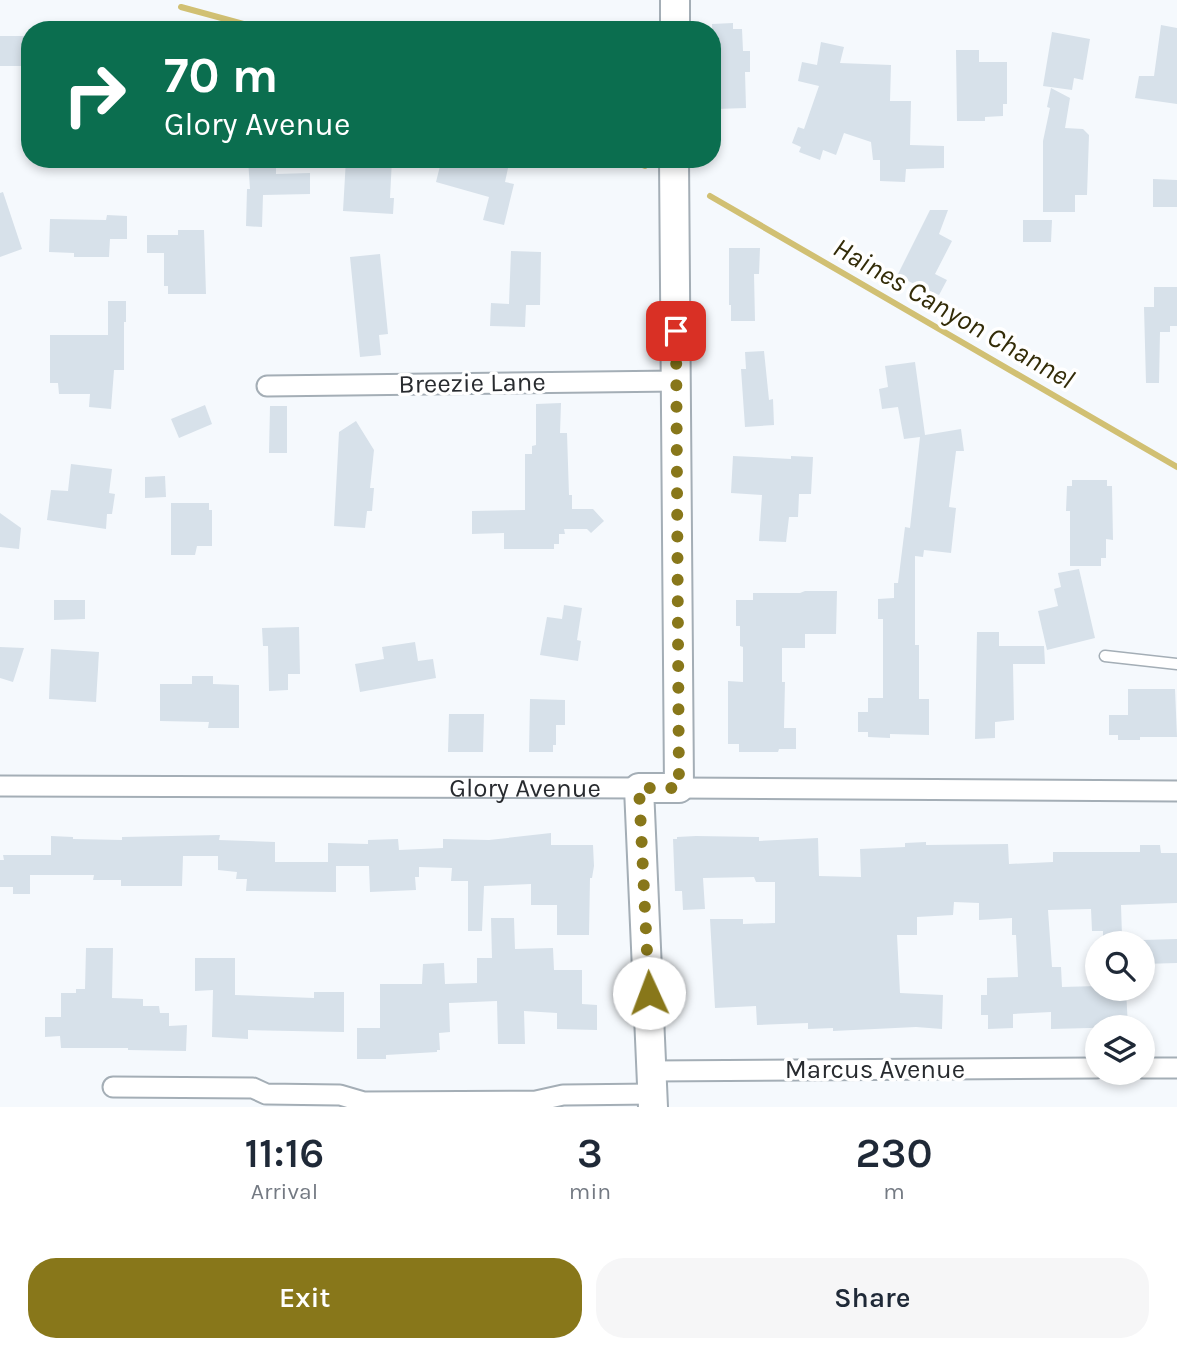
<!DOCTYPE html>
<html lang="en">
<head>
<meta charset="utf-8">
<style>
	:root { --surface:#fff; --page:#f6f6f7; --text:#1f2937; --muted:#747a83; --accent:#88771a }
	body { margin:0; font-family:Karla,sans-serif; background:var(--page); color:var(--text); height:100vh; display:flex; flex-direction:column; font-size:26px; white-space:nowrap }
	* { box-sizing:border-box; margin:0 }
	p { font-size:23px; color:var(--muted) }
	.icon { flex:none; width:38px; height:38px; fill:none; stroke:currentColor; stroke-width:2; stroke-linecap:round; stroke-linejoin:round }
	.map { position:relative; height:1107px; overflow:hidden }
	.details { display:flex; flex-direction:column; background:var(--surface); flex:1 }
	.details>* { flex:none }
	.banner { position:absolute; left:21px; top:21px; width:700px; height:147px; border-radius:28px; box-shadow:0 4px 10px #0003; background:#0b6e4f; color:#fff; overflow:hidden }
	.tools { position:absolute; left:1085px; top:931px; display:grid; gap:14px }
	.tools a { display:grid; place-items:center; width:70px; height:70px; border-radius:50%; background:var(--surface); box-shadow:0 4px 10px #0003; font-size:35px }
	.pin { position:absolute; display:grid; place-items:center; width:60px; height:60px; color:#fff; margin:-30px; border-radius:14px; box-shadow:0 4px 10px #0006 }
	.me { position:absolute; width:77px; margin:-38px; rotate:358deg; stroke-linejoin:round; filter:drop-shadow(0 0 5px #0008) }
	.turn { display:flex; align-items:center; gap:24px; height:147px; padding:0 28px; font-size:32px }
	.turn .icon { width:91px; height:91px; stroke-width:2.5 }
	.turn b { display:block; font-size:49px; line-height:60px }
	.eta { display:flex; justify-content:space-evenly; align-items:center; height:119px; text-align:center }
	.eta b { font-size:42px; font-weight:600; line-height:49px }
	.primary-button { display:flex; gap:14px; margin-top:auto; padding:14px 28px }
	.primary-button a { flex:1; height:80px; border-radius:28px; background:var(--accent); color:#fff; font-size:28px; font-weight:600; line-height:80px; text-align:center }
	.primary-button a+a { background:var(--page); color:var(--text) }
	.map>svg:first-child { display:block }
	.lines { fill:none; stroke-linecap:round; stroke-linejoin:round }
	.stream { stroke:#d1c073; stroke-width:6 }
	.building { fill:#d7e1ea }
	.lane-casing { stroke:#a4aeb6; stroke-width:13 }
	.street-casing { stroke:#a4aeb6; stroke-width:23 }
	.secondary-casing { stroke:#a4aeb6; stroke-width:32 }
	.lane { stroke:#fff; stroke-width:10 }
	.street { stroke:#fff; stroke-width:19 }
	.secondary { stroke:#fff; stroke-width:28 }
	.route { stroke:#88771a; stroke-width:12; stroke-dasharray:0 21.6 }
	.labels { text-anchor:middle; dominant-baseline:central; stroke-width:7; stroke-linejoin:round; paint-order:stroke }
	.street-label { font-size:26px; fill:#282b2f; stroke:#fff }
	.water-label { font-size:28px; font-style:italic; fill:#332c08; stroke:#fff }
</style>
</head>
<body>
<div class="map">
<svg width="1177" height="1107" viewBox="0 0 1177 1107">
	<rect width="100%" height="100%" fill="#f5f9fd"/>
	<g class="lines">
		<g class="stream">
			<path d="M181,7L266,30"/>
			<path d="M627,159L645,166"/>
			<path d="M710,196L1177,467"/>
		</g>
	</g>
	<g class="building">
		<path d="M733,23V29H742L743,51H750V72H745L746,108L716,109L712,24Z"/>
		<path d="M1161,25L1177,28V104L1135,98L1139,76H1154Z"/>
		<path d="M1052,32L1090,39L1083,80L1074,78L1072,90L1043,86Z"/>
		<rect x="0" y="36" width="30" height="30"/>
		<path d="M821,42L844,47L840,63L891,65L890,101H911L910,145L944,146V168L906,169L905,182L880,181V160H873L871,142L844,133L836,155L823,150L820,160L799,152L801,147L792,143L798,127L804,129L819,86L798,81L802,62L817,65Z"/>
		<path d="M956,50H979V62H1007V104H1003V116L985,117V121H957Z"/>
		<path d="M1051,88L1070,98L1065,128L1083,129L1089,135L1087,195H1075V212H1043V141L1050,108L1047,107Z"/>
		<path d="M248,159H276V174L310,173V194L263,195L262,227L246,226L247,189H250Z"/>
		<path d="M346,159H392L390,198H394L393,214L343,211Z"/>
		<path d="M447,159H510L505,182L514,184L504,225L483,220L489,197L436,182L440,166L445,167Z"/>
		<path d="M1153,179L1177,180V207H1153Z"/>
		<path d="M3,192L22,249L0,257V193Z"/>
		<path d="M930,210H948L939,234L952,241L935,274L947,280L939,295L897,276Z"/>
		<path d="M107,215L127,216V239H110L109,257H74V253L49,252L50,219L106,220Z"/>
		<path d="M1023,220H1052L1051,242H1023Z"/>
		<path d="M178,230H204L206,294H168V286H164V253H147V235H178Z"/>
		<path d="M729,248H760L759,274H754L755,321H731V305H729Z"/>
		<path d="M511,251L541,252L540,305H526L525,327L490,326L491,303L509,304Z"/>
		<path d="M380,254L388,334L379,335L381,355L360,357L350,257Z"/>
		<path d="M1154,287H1177V326H1170V332H1160L1159,383H1146L1144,307H1154Z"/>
		<path d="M108,301H126V322H124V370H114L111,409L89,407L90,394H59L58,383H50V335H108Z"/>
		<path d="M764,351L769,400L773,399L774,425L745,427L741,369H746L745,352Z"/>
		<path d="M915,362L925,435L961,429L964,451H956L949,507L956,508L951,553L924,550L923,557L915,556V645H919V699H929V735L890,734V738L868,737V732H858V712H868V698H883V619H878V599L894,598V583H898L905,527L910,528L920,437L904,439L898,407L882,409L879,389L888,387L885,366Z"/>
		<path d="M561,403L560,433H567L569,495H572V509H593L604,521L591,533L587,529H564L565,534H559V544H554V549H504V533L472,534V511L525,510V454H532V446L536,445V404Z"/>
		<path d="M205,405L212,424L179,438L171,419Z"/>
		<path d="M270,406H287V453H269Z"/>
		<path d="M356,421L374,450L370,488H374L372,511H367L365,528L334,526L339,432Z"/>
		<path d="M733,456L791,459V456L813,457L811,494H799L798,517H789L786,542L759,541L762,495L731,493Z"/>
		<path d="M71,464L112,469L109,493L115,494L112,514H107L106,529L47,520L51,490L68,491Z"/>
		<path d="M165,476L166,497L145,498V477Z"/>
		<path d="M1072,480H1107V486H1112L1113,540L1106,539V558H1101V566H1070V511H1066L1067,486H1072Z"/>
		<path d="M171,503H209V510H212V546H197L195,555H171Z"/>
		<path d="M0,513L21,528L19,549L0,547Z"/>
		<path d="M1079,569L1095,638L1047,650L1038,611L1058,606L1054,589L1061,587L1058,573Z"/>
		<path d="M805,591H837L836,634H805V648H782V682H785L784,728H796V749H779L778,752H739V744H728V681L743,682V647L740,646V626H736V600H753V593H800Z"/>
		<path d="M54,600H85V619L54,620Z"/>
		<path d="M564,605L582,608L577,640L581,641L578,661L540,655L547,617L562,619Z"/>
		<path d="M299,627L300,674H288V690L269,691L268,646H263L262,628Z"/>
		<path d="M977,632H999V646H1044L1045,664H1013L1014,720L995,722V738L975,739Z"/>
		<path d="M415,642L418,661L433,659L436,678L360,692L355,664L384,659L382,647Z"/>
		<path d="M0,647L24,648L13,682L0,678Z"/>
		<path d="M51,649L99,652L96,702L49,699Z"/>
		<path d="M192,676H213V684L239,685V728H208L209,722L160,721V684H192Z"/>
		<path d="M1128,689H1175L1177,737H1140V740H1118V735H1109V715H1128Z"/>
		<path d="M530,699L565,700V725H556V745H553V752H529Z"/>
		<path d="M449,714H484L483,752H448Z"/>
		<path d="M551,833V845H593L594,866L592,878H590L589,935H557V905H531V884L484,886L482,931H468V881H451L452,868L419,867V877H415L416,890L370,892L369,866H336V892L246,891L247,879H236L237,872L218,870V856H183L182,886H121V880H93L94,875H30V894H13V887H0V860H4L3,855H51V836L73,837V839L122,840V837L220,835L219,840L275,842V862H328V843L368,844V840L398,839L399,850L443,848V839L489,840Z"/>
		<path d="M696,836L759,837V841L818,838L819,876L861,877L860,849L905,847V843L926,842V845L1008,844L1009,864L1053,862V852H1140V845H1160L1161,853H1177V903L1121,905L1122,936H1103V931H1092L1091,909L1048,910L1052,967H1061L1062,987L1097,986V989H1126L1128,1027L1051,1029V1012L1013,1014V1028L988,1029V1015H981V995H987V978L1018,977L1016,935H1012V918L979,920V903L954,902L953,915L917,917V935H897L900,993L943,995L942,1029L916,1027L833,1031V1028L808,1029V1023L757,1025L756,1006L715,1008L710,919H743V924L775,923V882H756L754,877L703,878L705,909L683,910L682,891H675L673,839H677V837Z"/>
		<path d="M491,918H514L515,949L553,948L554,970H582V1004L597,1005V1030L557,1029V1013L524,1011L525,1044H498L497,1001L449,1003L450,1032L439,1033L440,1050H437V1052L386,1055V1059H357V1028H380V984H422L423,964L444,963L445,984L477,983V958H492Z"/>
		<path d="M1177,939V963L1143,964V940Z"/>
		<path d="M86,948H113L112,998L143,999V1006H159L160,1013H169V1026L187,1025L186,1051L128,1050V1048H61L60,1036L45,1037V1017H61V993H76V989H85Z"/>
		<path d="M195,958H235V995L314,998V992H344V1032L248,1030V1039L212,1037L213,990L195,991Z"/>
	</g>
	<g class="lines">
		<g class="lane-casing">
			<path id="lane" d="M1105,656L1177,664"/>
		</g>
		<g class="street-casing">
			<g id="street">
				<path d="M267,386L677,381"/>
				<path id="s1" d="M0,786L639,788"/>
				<path d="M679,788L1177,791"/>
				<path d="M1143,1068H1177"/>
				<path d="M652,1071L1097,1068"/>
				<path d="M113,1087L253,1088L266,1094L340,1095L364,1102L536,1101L563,1095L653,1094"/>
			</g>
		</g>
		<g class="secondary-casing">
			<g id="secondary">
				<path d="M675,30V0"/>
				<path d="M653,1107L639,788H679L674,159"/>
			</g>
		</g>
		<use href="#lane" class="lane"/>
		<use href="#street" class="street"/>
		<use href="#secondary" class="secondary"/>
	</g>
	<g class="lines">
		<path class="route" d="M649,993L639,788H679L676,331"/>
	</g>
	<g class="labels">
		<g class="street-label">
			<text transform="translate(472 383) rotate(-1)">Breezie Lane</text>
			<text stroke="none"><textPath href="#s1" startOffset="525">Glory Avenue</textPath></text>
			<text x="875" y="1069">Marcus Avenue</text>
		</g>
		<g class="water-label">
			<text transform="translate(954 313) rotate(30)">Haines Canyon Channel</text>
		</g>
	</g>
</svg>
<div class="tools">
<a><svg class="icon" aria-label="search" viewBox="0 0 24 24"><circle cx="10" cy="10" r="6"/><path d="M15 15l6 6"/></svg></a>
<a><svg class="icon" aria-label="layers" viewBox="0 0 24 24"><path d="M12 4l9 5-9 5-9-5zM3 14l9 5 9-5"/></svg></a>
</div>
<div class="pin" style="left:676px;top:331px;background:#d93025"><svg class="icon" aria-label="arrive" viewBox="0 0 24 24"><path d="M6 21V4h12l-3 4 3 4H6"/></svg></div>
<svg class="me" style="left:649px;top:993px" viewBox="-20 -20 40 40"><circle r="19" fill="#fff"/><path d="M0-13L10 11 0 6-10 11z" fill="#88771a"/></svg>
<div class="banner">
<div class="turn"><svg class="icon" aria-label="right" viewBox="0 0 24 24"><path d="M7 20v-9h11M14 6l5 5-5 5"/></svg><div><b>70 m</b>Glory Avenue</div></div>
</div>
</div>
<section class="details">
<div class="eta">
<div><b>11:16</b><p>Arrival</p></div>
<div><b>3</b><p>min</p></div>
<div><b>230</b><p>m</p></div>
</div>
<div class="primary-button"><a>Exit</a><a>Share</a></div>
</section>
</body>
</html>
